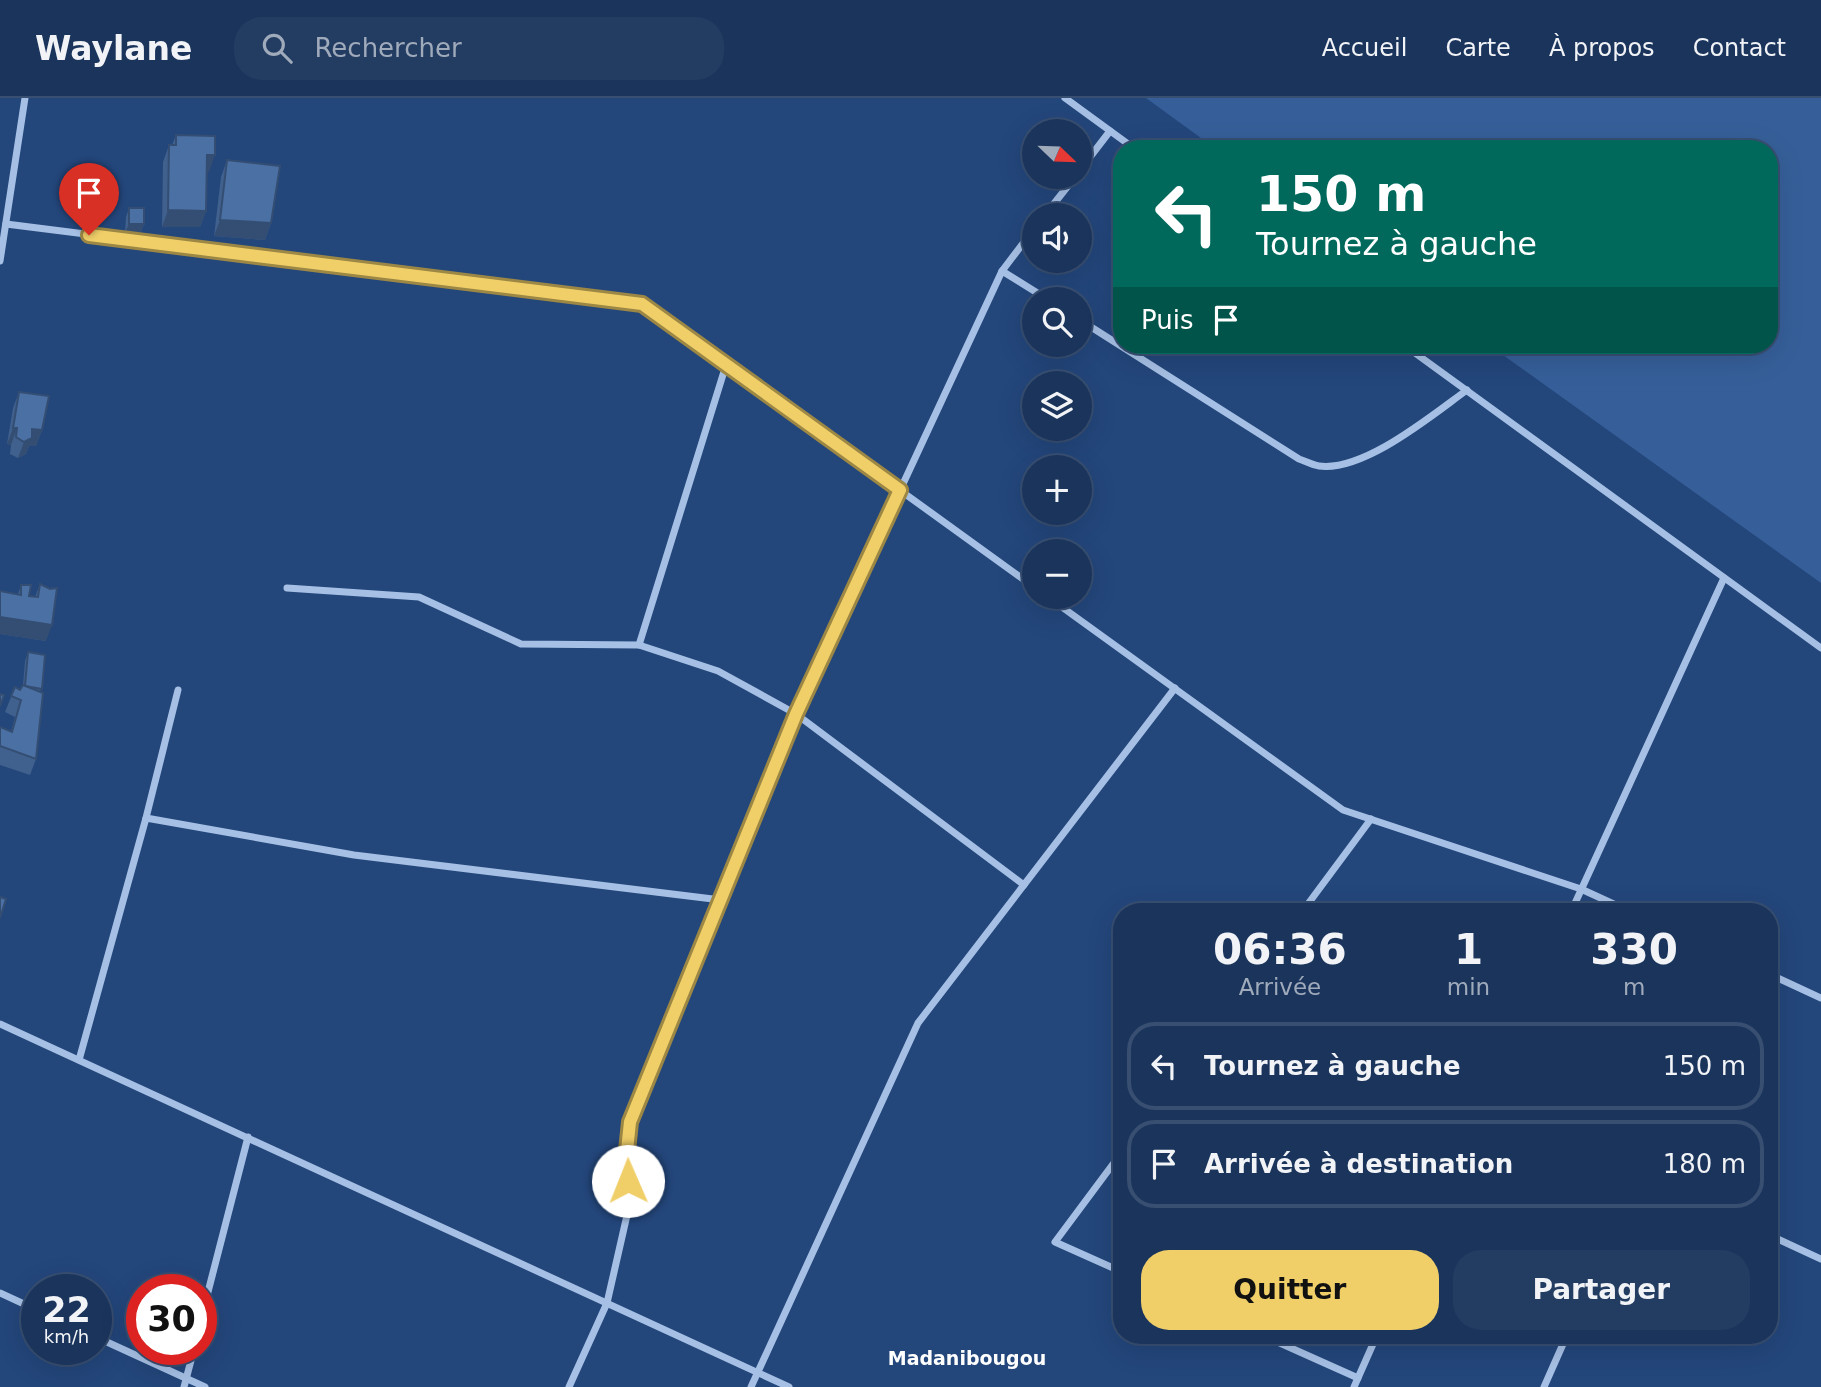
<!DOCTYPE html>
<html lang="fr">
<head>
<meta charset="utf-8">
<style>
	:root { --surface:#1a345c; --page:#233c62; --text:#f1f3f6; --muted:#9faabb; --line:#384f72; --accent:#f0cf69 }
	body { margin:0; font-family:"DejaVu Sans",sans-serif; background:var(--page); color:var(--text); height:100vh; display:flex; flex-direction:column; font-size:26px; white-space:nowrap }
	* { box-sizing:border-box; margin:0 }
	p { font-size:23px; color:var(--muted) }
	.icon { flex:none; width:38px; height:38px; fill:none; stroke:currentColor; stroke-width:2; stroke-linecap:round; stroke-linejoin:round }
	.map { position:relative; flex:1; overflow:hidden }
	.drawer { position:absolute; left:1113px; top:805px; width:665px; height:441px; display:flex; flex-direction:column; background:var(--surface); border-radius:28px; box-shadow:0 7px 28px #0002,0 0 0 2px var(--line) }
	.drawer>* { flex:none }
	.guide { position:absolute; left:1113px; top:42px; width:665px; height:214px; border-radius:28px; box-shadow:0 7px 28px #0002,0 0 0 2px var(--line); background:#00695c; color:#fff; overflow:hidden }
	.needle { width:46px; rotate:113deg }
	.tools { position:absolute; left:1022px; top:21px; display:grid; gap:14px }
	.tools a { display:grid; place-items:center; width:70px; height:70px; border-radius:50%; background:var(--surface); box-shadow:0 7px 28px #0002,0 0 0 2px var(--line); font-size:35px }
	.speed { position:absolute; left:21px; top:1176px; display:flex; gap:14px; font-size:35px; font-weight:700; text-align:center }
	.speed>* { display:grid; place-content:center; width:91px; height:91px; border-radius:50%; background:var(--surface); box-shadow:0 7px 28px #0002,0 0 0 2px var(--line); line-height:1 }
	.speed small { font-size:18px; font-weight:400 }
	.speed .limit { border:10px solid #d22; background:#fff; color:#111 }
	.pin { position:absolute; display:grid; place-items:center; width:60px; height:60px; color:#fff; margin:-72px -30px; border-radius:50% 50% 50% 0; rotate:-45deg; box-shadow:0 0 7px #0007 }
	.pin .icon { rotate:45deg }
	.me { position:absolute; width:77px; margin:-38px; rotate:359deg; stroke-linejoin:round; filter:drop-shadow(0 0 5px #0008) }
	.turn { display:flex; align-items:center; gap:24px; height:147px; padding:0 28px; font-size:32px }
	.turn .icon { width:91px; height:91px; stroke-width:2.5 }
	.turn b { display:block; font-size:49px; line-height:60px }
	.then { display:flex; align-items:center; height:66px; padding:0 28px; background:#0003; gap:14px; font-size:26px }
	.eta { display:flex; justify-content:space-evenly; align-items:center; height:119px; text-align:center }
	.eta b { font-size:42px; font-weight:700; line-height:49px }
	.action { display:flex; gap:14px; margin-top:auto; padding:14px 28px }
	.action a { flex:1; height:80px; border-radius:28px; background:var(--accent); color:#111; font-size:28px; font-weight:700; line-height:80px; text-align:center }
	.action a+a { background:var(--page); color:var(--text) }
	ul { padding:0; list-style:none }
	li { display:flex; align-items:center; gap:21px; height:88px; margin:0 14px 10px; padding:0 14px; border:4px solid var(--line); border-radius:28px }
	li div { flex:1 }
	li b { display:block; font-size:26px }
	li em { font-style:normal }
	header { display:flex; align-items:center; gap:42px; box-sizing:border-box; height:98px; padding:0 35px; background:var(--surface); border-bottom:2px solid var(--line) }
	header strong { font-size:33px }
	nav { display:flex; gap:38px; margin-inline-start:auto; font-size:24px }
	.search { width:490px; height:63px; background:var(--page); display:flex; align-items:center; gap:18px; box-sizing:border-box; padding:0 24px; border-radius:28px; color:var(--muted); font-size:26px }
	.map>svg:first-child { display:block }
	.green { fill:#365f99 }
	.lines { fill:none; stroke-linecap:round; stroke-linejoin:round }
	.street { stroke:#a6c0e5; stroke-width:7 }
	.wall { fill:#40608d }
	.shaded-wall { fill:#344e73 }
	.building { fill:#4b70a4; stroke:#344e73; stroke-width:2 }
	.route-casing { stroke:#9c8744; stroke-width:18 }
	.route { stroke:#f0cf69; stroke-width:12 }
	.labels { text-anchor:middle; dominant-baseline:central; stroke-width:5; stroke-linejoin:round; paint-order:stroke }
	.neighbourhood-label { font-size:19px; font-weight:bold; fill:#fff; stroke:#23467b }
</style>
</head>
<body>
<header>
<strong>Waylane</strong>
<div class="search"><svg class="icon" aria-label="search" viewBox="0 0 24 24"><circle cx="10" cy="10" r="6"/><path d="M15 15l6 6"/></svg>Rechercher</div>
<nav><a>Accueil</a><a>Carte</a><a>À propos</a><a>Contact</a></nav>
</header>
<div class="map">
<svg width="1821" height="1289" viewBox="0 0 1821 1289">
	<rect width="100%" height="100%" fill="#23467b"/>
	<path class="green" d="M1146,0H1821V485L1489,247H1769V51H1216Z"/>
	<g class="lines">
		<g class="street">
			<path d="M1065,0L1135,51"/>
			<path d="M1080,72L1110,33"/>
			<path d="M1045,117L1075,79"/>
			<path d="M6,126L642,206L1034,489"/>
			<path d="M0,163L25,0"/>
			<path d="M1002,173L1047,201"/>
			<path d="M1080,222L1299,361C1305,363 1312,367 1319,368C1364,374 1432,317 1467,292"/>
			<path d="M1404,247L1821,550"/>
			<path d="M287,490L419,499L521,546L639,547L718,573L796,616L1024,787"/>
			<path d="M1048,499L1343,712L1581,791L1631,814"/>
			<path d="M639,547L726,267"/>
			<path d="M146,720L178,592"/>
			<path d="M1302,814L1371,721"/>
			<path d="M1571,814L1724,480"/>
			<path d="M1769,876L1821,900"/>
			<path d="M0,926L789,1289"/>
			<path d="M79,962L146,720L354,757L721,802"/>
			<path d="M1122,1054L1055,1144L1122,1174"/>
			<path d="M1769,1137L1821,1161"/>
			<path d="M0,1195L37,1212"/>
			<path d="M201,1221L248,1039"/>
			<path d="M1262,1237L1358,1280"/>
			<path d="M96,1239L205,1289"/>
			<path d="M184,1289L194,1251"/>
			<path d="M569,1289L607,1205L630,1104L627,1062L630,1024L796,616L1002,173L1034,131"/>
			<path d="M751,1289L918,925L1175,590"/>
			<path d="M1354,1289L1377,1237"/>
			<path d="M1544,1289L1567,1237"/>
		</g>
	</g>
	<g class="wall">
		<path d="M176,37L209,74L207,73L206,113L200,129H162L163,64L169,47H172Z"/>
		<path d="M227,62L271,125L265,142L214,138L221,79Z"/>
		<path d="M129,110L144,126L141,134H125L126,119Z"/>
		<path d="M19,294L42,332L36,348H29L26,356L18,360L10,356L11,347L7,346L13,310Z"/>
		<path d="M40,486L46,543L0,536V493L18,496L21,487L29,498L35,499Z"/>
		<path d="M28,554L41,594L36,661L30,677L0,667V629L11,634L15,619L5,614L15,589L20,592L23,587L25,563Z"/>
	</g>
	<g class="shaded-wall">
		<path d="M207,57H215L209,74L201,73Z"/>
		<path d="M168,112L206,113L200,129H162Z"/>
		<path d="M220,122L271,125L265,142L214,138Z"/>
		<path d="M129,126H144L141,134H125Z"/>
		<path d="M13,330H17L11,347L7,346Z"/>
		<path d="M32,331L42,332L36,348H29L26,356L18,360L24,344Z"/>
		<path d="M0,519L52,527L46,543L0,536Z"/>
	</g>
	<g class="building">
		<path d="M176,37L215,38V57H207L206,113L168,112L169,47H176Z"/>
		<path d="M227,62L280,68L271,125L220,122Z"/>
		<rect x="129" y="110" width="15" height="16"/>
		<path d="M19,294L49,298L42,332L32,331V340L24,344L16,339L17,330H13Z"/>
		<path d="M40,486L50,491L57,490L52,527L0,519V493L21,497V487H31L29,498L38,499Z"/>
		<path d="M28,554L45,557L42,591L25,588Z"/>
		<path d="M23,587L43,595L36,661L0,648V629L12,634L21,602L11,598L15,589L20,592Z"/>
		<path d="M0,596L4,597L0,608Z"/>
		<path d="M0,799L6,801L0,820Z"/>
	</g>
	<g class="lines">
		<g class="route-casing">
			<path id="route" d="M89,137L642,206L900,392L796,616L630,1024L626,1062L628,1083"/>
		</g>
		<use href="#route" class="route"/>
	</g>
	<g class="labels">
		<g class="neighbourhood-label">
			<text x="967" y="1260">Madanibougou</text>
		</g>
	</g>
</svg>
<div class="tools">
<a><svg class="needle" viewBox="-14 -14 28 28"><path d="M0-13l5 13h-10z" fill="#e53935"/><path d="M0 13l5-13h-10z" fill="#9faabb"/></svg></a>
<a><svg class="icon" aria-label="sound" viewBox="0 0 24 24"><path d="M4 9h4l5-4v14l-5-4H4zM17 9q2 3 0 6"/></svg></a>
<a><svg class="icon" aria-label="search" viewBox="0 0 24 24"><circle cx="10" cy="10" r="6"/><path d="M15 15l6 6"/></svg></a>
<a><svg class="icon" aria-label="layers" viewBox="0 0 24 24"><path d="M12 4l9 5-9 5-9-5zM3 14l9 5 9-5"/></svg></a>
<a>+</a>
<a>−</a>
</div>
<div class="speed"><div>22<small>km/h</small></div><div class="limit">30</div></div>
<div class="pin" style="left:89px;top:137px;background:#d93025"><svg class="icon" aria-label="arrive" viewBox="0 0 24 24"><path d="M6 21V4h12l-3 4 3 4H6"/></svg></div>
<svg class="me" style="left:628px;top:1083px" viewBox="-20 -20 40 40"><circle r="19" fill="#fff"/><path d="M0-13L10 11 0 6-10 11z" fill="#f0cf69"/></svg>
<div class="guide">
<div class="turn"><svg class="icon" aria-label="left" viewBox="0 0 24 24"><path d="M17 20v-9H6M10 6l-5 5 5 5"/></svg><div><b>150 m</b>Tournez à gauche</div></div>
<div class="then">Puis<svg class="icon" aria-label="arrive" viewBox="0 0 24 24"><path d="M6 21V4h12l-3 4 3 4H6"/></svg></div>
</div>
<section class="drawer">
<div class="eta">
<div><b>06:36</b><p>Arrivée</p></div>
<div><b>1</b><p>min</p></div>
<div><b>330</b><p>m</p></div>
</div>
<ul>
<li><svg class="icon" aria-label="left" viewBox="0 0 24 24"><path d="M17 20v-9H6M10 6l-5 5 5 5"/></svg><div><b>Tournez à gauche</b></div><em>150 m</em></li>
<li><svg class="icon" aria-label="arrive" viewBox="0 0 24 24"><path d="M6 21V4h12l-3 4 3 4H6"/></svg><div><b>Arrivée à destination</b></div><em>180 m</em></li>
</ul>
<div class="action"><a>Quitter</a><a>Partager</a></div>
</section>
</div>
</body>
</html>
